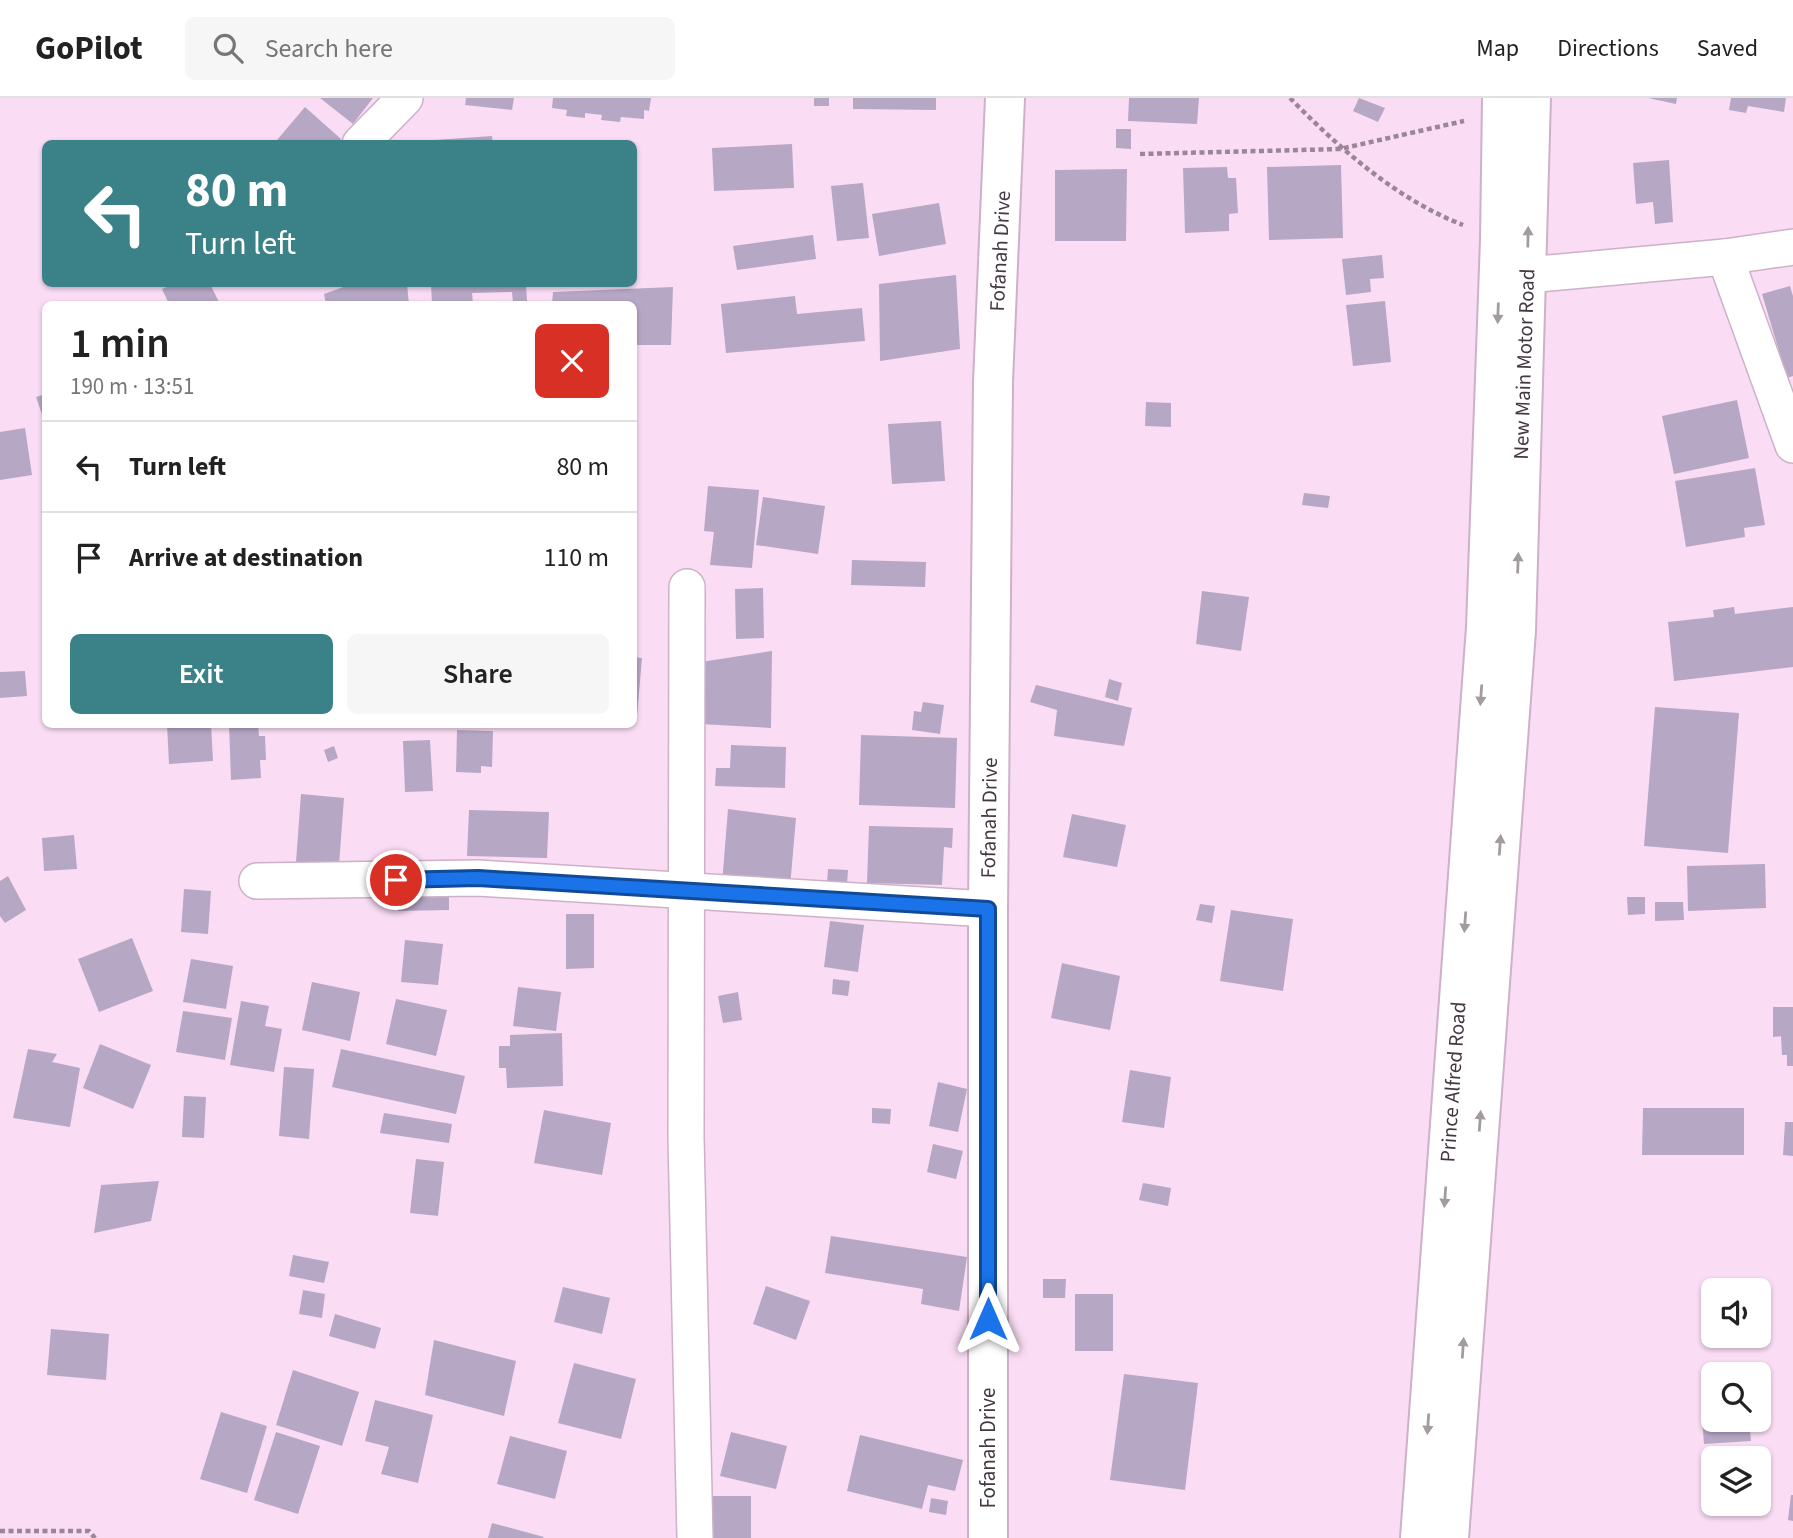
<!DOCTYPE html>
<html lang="en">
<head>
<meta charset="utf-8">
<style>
	:root { --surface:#fff; --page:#f6f6f6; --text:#222; --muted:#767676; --line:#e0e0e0; --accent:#3a8288 }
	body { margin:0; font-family:"Source Sans 3",sans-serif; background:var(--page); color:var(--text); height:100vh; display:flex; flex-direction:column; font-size:26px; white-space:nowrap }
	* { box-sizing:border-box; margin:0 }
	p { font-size:23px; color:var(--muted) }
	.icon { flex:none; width:38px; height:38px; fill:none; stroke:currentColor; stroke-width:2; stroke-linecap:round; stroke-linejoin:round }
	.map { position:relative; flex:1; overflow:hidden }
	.sheet { position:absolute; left:42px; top:203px; width:595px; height:427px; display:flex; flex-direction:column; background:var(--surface); border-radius:10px; box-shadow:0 2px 5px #0004 }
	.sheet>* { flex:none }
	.top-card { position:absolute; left:42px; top:42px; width:595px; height:147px; border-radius:10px; box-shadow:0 2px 5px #0004; background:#3a8288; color:#fff; overflow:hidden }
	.fabs { position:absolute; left:1701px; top:1180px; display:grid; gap:14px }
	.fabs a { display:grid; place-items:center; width:70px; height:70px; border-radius:10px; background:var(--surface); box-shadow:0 2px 5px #0004; font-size:35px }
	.pin { position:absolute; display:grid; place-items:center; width:60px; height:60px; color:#fff; margin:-30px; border:4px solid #fff; border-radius:50%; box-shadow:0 2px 7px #0007 }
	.me { position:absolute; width:77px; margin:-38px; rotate:0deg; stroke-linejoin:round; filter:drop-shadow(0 0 5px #0008) }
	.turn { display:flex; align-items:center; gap:24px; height:147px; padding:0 28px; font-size:32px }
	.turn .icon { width:91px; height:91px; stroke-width:2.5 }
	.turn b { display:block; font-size:49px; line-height:60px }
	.round { display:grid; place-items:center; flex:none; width:74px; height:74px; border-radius:10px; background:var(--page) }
	.overview { display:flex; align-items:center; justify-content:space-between; height:119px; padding:0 28px }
	h1 { font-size:42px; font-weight:600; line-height:52px }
	.button { display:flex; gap:14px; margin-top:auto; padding:14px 28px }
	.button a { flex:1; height:80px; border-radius:10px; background:var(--accent); color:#fff; font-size:28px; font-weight:600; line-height:80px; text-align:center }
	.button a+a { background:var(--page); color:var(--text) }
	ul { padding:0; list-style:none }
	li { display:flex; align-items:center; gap:21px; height:91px; padding:0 28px; border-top:2px solid var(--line) }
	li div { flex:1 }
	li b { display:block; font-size:26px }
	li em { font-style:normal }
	header { display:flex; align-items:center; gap:42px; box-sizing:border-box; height:98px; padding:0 35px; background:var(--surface); border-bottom:2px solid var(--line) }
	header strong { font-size:33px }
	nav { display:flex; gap:38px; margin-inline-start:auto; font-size:24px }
	.search { width:490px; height:63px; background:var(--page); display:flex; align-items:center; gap:18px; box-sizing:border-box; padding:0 24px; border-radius:10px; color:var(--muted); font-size:26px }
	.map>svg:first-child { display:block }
	.building { fill:#b6a7c5 }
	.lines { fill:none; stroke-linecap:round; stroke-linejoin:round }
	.street-casing { stroke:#cdb1c7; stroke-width:38 }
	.secondary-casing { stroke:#cdb1c7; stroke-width:42 }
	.highway-casing { stroke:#cdb1c7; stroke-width:42 }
	.path { stroke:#9a8696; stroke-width:4.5; stroke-dasharray:5 3.5; stroke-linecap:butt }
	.street { stroke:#fff; stroke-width:35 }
	.secondary { stroke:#fff; stroke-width:38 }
	.highway { stroke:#fff; stroke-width:38 }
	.oneway { fill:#a29ca0 }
	.route-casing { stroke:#114b97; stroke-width:18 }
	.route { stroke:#1a73e8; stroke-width:12 }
	.labels { text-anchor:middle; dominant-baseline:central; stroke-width:7; stroke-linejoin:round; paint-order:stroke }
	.street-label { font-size:21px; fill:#443842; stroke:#fff }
</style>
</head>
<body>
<header>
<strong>GoPilot</strong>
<div class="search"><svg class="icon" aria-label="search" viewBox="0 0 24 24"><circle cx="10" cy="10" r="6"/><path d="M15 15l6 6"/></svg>Search here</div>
<nav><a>Map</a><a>Directions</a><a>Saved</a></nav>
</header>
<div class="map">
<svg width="1793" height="1440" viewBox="0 0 1793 1440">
	<rect width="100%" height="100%" fill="#faddf4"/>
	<g class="building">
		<path d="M320,0H373L353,26Z"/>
		<path d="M466,0H514L512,12L465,7Z"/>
		<path d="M553,0H651L649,13L644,12V21L621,19L620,24L601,22L602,17L585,15V20L566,18L567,12L552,10Z"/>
		<rect x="814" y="0" width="15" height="8"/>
		<path d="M853,0H936V12L853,11Z"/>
		<path d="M1129,0H1199L1197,26L1128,23Z"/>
		<path d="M1359,0L1385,10L1378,24L1353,13Z"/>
		<path d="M1648,0H1677L1676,6Z"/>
		<path d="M1731,0H1786L1784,14L1748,8L1746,15L1729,12Z"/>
		<path d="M305,9L341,41L337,46H282L277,42Z"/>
		<path d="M1116,31H1131V51L1116,50Z"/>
		<path d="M492,38L493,46H435V42Z"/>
		<path d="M792,46L794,90L714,93L712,50Z"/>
		<path d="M1669,62L1673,124L1655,126L1653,104L1636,106L1633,65Z"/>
		<path d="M1341,67L1343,140L1269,142L1267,69Z"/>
		<path d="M1227,69L1228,80H1236L1238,115L1229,116V133L1185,135L1183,70Z"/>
		<path d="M1127,71L1126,143H1055V72Z"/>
		<path d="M863,85L869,140L837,143L831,88Z"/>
		<path d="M939,105L946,146L879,158L872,116Z"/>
		<path d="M813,137L816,161L737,172L733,148Z"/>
		<path d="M1382,157L1384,180L1370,181L1371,194L1346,197L1342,161Z"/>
		<path d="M956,177L960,251L880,263L879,186Z"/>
		<path d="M174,186H210L220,206H169L162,191Z"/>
		<path d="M352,186H407L409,206H326L324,196Z"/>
		<path d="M431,186H526L527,203L513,204L512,194L472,195L473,206H432Z"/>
		<path d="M1790,188L1793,198V278L1787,280L1762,196Z"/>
		<path d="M673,189L671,247H634V206H552L553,194Z"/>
		<path d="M795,198L797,216L862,210L865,243L726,255L721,206Z"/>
		<path d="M1385,203L1391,264L1353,268L1346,207Z"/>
		<path d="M46,296V325H45L36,299Z"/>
		<path d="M1737,302L1749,360L1674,376L1662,318Z"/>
		<path d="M1146,304L1171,305V329L1145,328Z"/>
		<path d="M941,323L945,383L892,386L888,326Z"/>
		<path d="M25,330L32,377L0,382V334Z"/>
		<path d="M1755,370L1765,427L1744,430L1745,439L1686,449L1675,383Z"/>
		<path d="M708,388L759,392L752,470L710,467L714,434L704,433Z"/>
		<path d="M1304,395L1330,398L1328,410L1302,407Z"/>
		<path d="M763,399L825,408L818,456L756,447Z"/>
		<path d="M852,462L926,464L925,489L851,487Z"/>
		<path d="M763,490L764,540L736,541L735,491Z"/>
		<path d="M1202,493L1249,499L1241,553L1196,546Z"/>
		<path d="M1734,509L1735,516L1793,509V569L1674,583L1668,524L1714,519L1713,512Z"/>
		<path d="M772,553L771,630L700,626L701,564Z"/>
		<path d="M634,559L642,560L637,618H634Z"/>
		<path d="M25,573L27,598L0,600V574Z"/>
		<path d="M1109,581L1122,585L1118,603L1105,599Z"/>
		<path d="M1036,587L1132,610L1124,648L1054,638L1057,612L1030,604Z"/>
		<path d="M923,604L944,607L940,636L912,632L914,613L921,614Z"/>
		<path d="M1655,609L1739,615L1728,755L1644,748Z"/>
		<path d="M167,626H211L213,663L169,666Z"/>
		<path d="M229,626H258L259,638H265L266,662H260L261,680L231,682Z"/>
		<path d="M457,632L493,633L492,669L481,668V675L456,674Z"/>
		<path d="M861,637L957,640L955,710L859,707Z"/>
		<path d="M430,642L433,693L405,694L403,643Z"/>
		<path d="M731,647L786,649L785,690L715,688L716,670H730Z"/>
		<path d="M334,648L338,660L328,664L324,652Z"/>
		<path d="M301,696L344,700L339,767L296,764Z"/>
		<path d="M728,711L796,720L790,789L722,786Z"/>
		<path d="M469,712L549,714L547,760L467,758Z"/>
		<path d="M1072,716L1126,727L1117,769L1063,759Z"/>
		<path d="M869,728L953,730L952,750L944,749L942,787L867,785Z"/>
		<path d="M74,737L77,771L44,773L42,740Z"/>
		<path d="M1765,766L1766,810L1688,813L1687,768Z"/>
		<path d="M828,771L848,772L847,787L827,786Z"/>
		<path d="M8,778L26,812L5,825L0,818V783Z"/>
		<path d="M449,789V812L398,813L397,790Z"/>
		<path d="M184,791L211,793L208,836L181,834Z"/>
		<path d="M1627,799H1645V816L1628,817Z"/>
		<path d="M1655,804H1683L1684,822L1655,823Z"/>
		<path d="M1200,806L1215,808L1212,825L1196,822Z"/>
		<path d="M1231,812L1293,821L1283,893L1220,883Z"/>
		<path d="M566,816H594V870L566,871Z"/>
		<path d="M830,823L864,827L858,874L824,869Z"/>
		<path d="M132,840L153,893L99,914L78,861Z"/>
		<path d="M405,842L443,846L438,887L401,884Z"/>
		<path d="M191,861L233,868L226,911L183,904Z"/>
		<path d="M1062,865L1120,878L1110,932L1051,920Z"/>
		<path d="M833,881L850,883L848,898L832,896Z"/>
		<path d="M312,884L360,894L350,943L302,932Z"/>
		<path d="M518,889L561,894L556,933L513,928Z"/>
		<path d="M738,894L742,922L723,925L718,898Z"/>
		<path d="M396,901L447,912L436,958L386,946Z"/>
		<path d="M241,903L269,908L265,928L282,931L274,974L230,967Z"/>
		<path d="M1773,909H1793V968H1787V957H1782L1781,938L1773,939Z"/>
		<path d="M183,913L232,920L225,962L176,954Z"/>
		<path d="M562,935L563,988L507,990L506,970H499V948H510V937Z"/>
		<path d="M100,946L151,967L133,1011L83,990Z"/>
		<path d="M28,951L57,956L52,964L80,970L70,1029L13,1020Z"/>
		<path d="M341,951L465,978L456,1016L332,989Z"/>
		<path d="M284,969L314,971L309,1041L279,1038Z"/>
		<path d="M1130,972L1171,979L1164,1030L1122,1024Z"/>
		<path d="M938,984L967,991L958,1034L929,1028Z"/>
		<path d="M184,998L206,999L204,1040L182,1039Z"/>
		<path d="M872,1010L891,1011L890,1026L872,1025Z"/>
		<path d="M1643,1010H1744V1057H1642Z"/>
		<path d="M544,1012L611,1025L602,1077L534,1065Z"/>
		<path d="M384,1015L452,1026L449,1045L380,1035Z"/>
		<path d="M1785,1024H1793V1058L1783,1057Z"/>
		<path d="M933,1046L963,1053L956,1081L927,1074Z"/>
		<path d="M416,1061L444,1064L438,1118L410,1115Z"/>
		<path d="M159,1083L151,1123L94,1135L101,1087Z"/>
		<path d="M1143,1085L1171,1090L1168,1108L1139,1102Z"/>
		<path d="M831,1138L967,1159L959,1213L921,1206L923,1191L825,1175Z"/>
		<path d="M293,1157L329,1164L324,1185L289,1178Z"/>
		<path d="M1043,1181H1066L1065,1200H1043Z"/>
		<path d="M766,1188L810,1203L796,1242L753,1226Z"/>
		<path d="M563,1189L610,1200L602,1236L554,1224Z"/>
		<path d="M303,1192L325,1196L322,1220L299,1216Z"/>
		<rect x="1075" y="1196" width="38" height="57"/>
		<path d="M335,1216L381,1230L375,1251L329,1238Z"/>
		<path d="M51,1231L109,1236L106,1282L47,1277Z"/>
		<path d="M434,1242L516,1263L504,1318L425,1297Z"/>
		<path d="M574,1265L636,1281L621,1341L558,1325Z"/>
		<path d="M293,1272L359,1294L342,1348L276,1327Z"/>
		<path d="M1124,1276L1198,1285L1185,1392L1110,1382Z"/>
		<path d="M375,1302L433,1317L418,1385L381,1376L389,1349L365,1343Z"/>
		<path d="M1713,1305V1321H1749L1751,1343L1704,1346L1701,1306Z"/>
		<path d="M221,1314L267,1328L247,1395L200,1381Z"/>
		<path d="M276,1334L320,1348L298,1416L254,1402Z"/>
		<path d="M731,1334L787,1348L776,1391L720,1378Z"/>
		<path d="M860,1337L963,1362L955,1393L928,1387L922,1411L847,1393Z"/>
		<path d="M510,1338L567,1353L555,1401L497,1386Z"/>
		<path d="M1791,1397H1793V1423L1788,1422Z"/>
		<path d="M711,1398H751V1440H712Z"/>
		<path d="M931,1400L948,1403L946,1417L929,1414Z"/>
		<path d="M492,1425L544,1439L543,1440H488Z"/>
	</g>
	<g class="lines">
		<g class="street-casing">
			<g id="street">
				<path d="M360,46L405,0"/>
				<path d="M1725,159L1793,347"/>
				<path d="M1527,177L1725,159L1793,149"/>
				<path d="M687,489L686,1039L695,1440"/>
				<path d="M257,783L478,780L988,811"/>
			</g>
		</g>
		<g class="secondary-casing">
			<path id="secondary" d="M988,1440V811L993,284L1005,0"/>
		</g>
		<g class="highway-casing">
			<g id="highway">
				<path d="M1420,1440L1486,529L1500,142L1502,0"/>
				<path d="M1449,1440L1516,533L1531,0"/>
			</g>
		</g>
		<g class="path">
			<path d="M1290,0C1339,50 1396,101 1463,127"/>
			<path d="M1140,56L1340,51L1464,23"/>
			<path d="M0,1433H89L95,1440"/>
		</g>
		<use href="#street" class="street"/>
		<use href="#secondary" class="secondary"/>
		<use href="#highway" class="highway"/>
	</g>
	<defs><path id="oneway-solid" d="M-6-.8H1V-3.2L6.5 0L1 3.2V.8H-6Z" transform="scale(1.75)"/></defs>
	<g class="oneway">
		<use href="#oneway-solid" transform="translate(1528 139) rotate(-89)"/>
		<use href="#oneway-solid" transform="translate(1498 215) rotate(92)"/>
		<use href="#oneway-solid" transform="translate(1518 465) rotate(-88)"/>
		<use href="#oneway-solid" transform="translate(1481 597) rotate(94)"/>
		<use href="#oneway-solid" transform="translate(1500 747) rotate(-86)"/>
		<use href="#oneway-solid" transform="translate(1465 824) rotate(94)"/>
		<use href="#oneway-solid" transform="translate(1480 1023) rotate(-86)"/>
		<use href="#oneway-solid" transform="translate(1445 1099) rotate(94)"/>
		<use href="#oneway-solid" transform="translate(1463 1250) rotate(-86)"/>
		<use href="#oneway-solid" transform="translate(1428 1326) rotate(94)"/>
	</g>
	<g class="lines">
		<g class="route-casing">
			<path id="route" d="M396,782L478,780L988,811V1221"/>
		</g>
		<use href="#route" class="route"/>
	</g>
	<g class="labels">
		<g class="street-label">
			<text transform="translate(1000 153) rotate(-87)">Fofanah Drive</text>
			<text transform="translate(1524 266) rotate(-88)">New Main Motor Road</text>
			<text transform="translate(989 720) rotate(-89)">Fofanah Drive</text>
			<text transform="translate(1453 984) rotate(-86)">Prince Alfred Road</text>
			<text transform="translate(988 1350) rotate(-90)">Fofanah Drive</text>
		</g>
	</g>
</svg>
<div class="fabs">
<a><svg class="icon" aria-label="sound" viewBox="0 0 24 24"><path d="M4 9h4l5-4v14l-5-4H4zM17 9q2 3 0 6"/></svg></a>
<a><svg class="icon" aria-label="search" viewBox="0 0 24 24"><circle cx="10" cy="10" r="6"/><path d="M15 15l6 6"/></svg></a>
<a><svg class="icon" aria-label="layers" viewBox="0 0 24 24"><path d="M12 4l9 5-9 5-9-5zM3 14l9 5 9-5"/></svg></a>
</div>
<div class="pin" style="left:396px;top:782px;background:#d93025"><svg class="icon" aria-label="arrive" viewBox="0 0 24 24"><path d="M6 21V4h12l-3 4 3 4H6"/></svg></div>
<svg class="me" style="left:988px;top:1221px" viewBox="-20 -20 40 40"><path d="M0-17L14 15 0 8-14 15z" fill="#1a73e8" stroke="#fff" stroke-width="4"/></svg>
<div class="top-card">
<div class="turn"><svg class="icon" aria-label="left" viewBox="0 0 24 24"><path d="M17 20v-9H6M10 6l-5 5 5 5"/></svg><div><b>80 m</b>Turn left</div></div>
</div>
<section class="sheet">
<div class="overview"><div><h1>1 min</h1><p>190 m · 13:51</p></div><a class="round" style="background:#d93025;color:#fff"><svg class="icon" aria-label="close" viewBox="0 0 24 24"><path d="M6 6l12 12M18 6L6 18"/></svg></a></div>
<ul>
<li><svg class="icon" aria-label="left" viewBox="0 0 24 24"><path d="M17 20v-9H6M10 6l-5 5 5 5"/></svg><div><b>Turn left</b></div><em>80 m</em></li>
<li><svg class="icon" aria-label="arrive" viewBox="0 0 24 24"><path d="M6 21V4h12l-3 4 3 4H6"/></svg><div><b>Arrive at destination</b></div><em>110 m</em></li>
</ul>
<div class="button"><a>Exit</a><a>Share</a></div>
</section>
</div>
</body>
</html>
